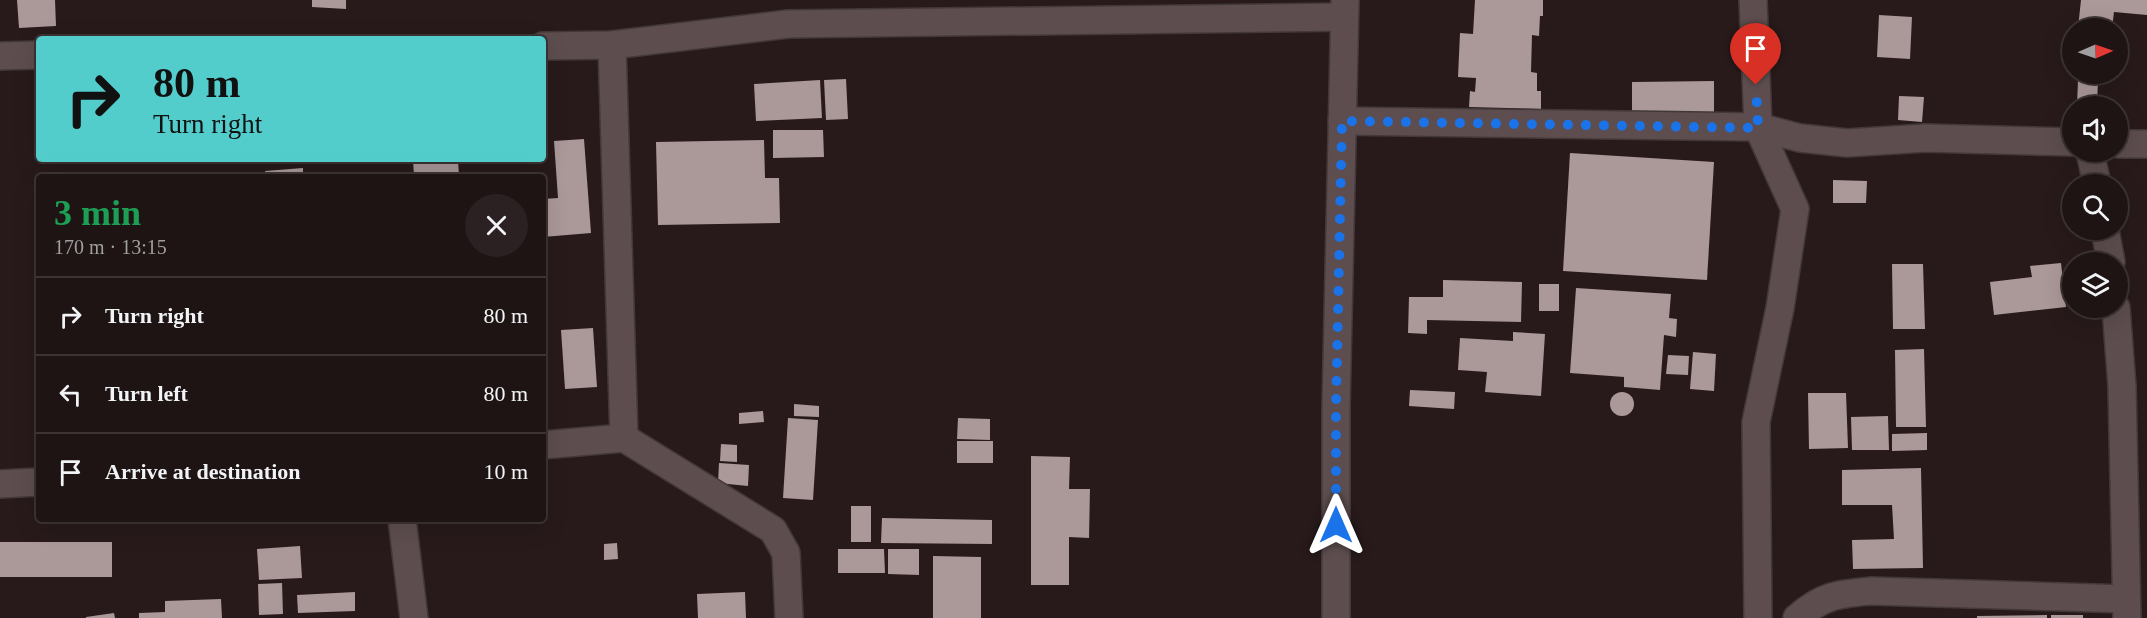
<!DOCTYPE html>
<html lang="en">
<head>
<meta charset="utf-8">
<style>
	:root { --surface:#1e1414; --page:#2b2122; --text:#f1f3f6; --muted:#a19ea0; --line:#3c3334 }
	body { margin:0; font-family:Georgia,serif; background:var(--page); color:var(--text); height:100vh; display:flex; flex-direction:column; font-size:22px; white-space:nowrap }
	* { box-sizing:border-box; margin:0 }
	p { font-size:20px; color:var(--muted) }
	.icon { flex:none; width:33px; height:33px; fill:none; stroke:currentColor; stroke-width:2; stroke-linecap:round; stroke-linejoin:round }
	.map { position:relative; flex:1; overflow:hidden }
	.side { position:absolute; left:36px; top:174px; width:510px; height:348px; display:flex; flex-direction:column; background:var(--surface); border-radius:6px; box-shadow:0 6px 24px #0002,0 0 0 2px var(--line) }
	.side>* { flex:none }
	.hud { position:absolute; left:36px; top:36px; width:510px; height:126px; border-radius:6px; box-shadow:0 6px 24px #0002,0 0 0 2px var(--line); background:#52cdcc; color:#111; overflow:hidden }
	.needle { width:39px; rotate:88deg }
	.fabs { position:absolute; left:2062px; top:18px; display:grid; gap:12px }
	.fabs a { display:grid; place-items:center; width:66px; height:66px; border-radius:50%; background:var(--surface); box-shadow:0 6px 24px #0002,0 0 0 2px var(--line); font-size:30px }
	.pin { position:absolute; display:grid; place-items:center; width:51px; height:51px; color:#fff; margin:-62px -26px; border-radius:50% 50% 50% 0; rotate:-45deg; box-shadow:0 0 6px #0007 }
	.pin .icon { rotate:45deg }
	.me { position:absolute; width:66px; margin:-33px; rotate:0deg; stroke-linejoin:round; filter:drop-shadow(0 0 4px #0008) }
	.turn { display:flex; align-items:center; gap:21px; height:126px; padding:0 18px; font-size:27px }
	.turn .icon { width:78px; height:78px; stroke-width:2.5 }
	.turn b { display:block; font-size:42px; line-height:51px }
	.round { display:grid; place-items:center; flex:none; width:63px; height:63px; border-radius:32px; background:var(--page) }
	.headline { display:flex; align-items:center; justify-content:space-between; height:102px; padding:0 18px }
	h1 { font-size:36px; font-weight:600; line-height:45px; color:#1e9e55 }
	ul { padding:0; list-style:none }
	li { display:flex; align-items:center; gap:18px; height:78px; padding:0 18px; border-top:2px solid var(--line) }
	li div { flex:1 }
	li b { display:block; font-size:22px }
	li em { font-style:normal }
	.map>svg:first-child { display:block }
	.building { fill:#ab9899 }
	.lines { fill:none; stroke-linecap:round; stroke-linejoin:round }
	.street-casing { stroke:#433839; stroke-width:30 }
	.street { stroke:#5d4d4e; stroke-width:27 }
	.route { stroke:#1a73e8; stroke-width:10; stroke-dasharray:0 18 }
</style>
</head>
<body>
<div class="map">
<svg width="2147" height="618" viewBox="0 0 2147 618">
	<rect width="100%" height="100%" fill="#281a1b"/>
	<g class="building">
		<path d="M17,0H55L56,26L19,28Z"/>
		<path d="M312,0H346V9L312,7Z"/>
		<path d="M1475,0H1543V16H1540L1539,36L1532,35L1531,72L1537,73V91H1541V109L1469,107L1470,91L1475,92L1476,78L1458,77L1460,33L1473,34Z"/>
		<path d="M2081,0H2147V15L2114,12L2112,28H2078Z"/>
		<path d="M1879,15L1912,17L1910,59L1877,57Z"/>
		<path d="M846,79L848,119L826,120L824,80Z"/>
		<path d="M820,80L822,118L756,121L754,84Z"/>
		<path d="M2078,80H2098L2097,106H2077Z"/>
		<path d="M1714,81V114H1632V82Z"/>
		<path d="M1899,96L1924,97L1922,122L1898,120Z"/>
		<path d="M773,130H823L824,157L773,158Z"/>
		<path d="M584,139L591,233L543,237V199L558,198L554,141Z"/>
		<path d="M764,140L765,178H779L780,223L658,225L656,142Z"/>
		<path d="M1570,153L1714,162L1707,280L1563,271Z"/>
		<path d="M413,159H458L459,177H414Z"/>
		<path d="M303,168V177H266L265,171Z"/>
		<path d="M1833,180L1867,181L1866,203H1833Z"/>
		<path d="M2061,263L2066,307L1994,315L1990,282L2032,277L2030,266Z"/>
		<path d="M1892,264H1923L1925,329H1893Z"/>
		<path d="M1443,280L1522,282L1521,322L1427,320V334L1408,333L1409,297H1443Z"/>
		<rect x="1539" y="284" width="20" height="27"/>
		<path d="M1576,288L1671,294L1669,318L1677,319L1676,337L1664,335L1660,390L1624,387V377L1570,373Z"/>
		<path d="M593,328L597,387L565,389L561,330Z"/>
		<path d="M1513,332L1545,334L1541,396L1485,392L1487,372L1458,370L1460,338L1513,341Z"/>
		<path d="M1924,349L1926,427H1896L1895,350Z"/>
		<path d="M1693,352L1716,354L1714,391L1690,389Z"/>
		<path d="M1668,355L1689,356L1688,375L1666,374Z"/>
		<path d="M1410,390L1455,392L1454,409L1409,406Z"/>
		<circle cx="1622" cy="404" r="12"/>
		<path d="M1808,393H1846L1848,448L1809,449Z"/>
		<path d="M794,404L819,406V417L794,416Z"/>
		<path d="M763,411L764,422L739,424V413Z"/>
		<path d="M1888,416L1889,450H1852L1851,417Z"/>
		<path d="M788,418L818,420L813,500L783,498Z"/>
		<path d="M958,418L990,419V440L957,439Z"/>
		<path d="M1927,433V450L1892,451V434Z"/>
		<rect x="957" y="441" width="36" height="22"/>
		<path d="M721,444L737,445V462L720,461Z"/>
		<path d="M1031,456L1070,457L1069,489H1090L1089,538L1069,537V585H1031Z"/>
		<path d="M719,463L749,465L748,486L718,483Z"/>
		<path d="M1921,468L1923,568L1853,569L1852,540L1894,539L1892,505H1842V470Z"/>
		<rect x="851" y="506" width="20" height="36"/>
		<path d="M882,518L992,520V544L881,543Z"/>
		<rect x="0" y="542" width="112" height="35"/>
		<path d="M617,543L618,559L604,560V544Z"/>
		<path d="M300,546L302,578L259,580L257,549Z"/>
		<path d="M838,549H884L885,573H838Z"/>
		<path d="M888,549H919V575L888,574Z"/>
		<path d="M933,556L981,557V618H933Z"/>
		<path d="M282,583L283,614L259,615L258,584Z"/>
		<path d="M355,592V611L298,613L297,595Z"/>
		<path d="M745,592L746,618H698L697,594Z"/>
		<path d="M221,599L222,618H139V613L165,612V601Z"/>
		<path d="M114,613L115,618H86V617Z"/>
		<path d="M2047,615V618H1977V616Z"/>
		<rect x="2051" y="615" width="32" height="3"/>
	</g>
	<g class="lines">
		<g class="street-casing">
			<g id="street">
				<path d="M1753,0L1758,127L1795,209L1780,308L1756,422L1758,618"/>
				<path d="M612,45L624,438"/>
				<path d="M543,46L612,45L788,24L1344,17"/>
				<path d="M0,56L39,55"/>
				<path d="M1342,121L1758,127L1800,138L1847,143L1925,138L2073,142"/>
				<path d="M2118,144H2147"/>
				<path d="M2090,152L2097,184"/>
				<path d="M2105,230L2111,262"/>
				<path d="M2116,308L2122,386L2127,618"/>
				<path d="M543,445L624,438L773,530L786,553L789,618"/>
				<path d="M0,484L39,482"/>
				<path d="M402,519L414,618"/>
				<path d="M1336,618V408L1345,1"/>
				<path d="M1797,618C1823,595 1838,594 1871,591L2126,599"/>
			</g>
		</g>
		<use href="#street" class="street"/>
	</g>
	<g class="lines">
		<path class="route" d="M1336,525V408L1342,121L1758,128L1756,85"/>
	</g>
</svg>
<div class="fabs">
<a><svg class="needle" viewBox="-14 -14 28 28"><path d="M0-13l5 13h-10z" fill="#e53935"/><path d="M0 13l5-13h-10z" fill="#a19ea0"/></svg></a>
<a><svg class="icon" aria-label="sound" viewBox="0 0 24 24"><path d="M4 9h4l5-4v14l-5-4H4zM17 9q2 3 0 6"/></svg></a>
<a><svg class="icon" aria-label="search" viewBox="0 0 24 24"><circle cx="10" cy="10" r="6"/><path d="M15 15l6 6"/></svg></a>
<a><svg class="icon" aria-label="layers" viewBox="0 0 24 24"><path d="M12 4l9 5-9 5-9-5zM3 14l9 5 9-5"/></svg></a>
</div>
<div class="pin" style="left:1756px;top:85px;background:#d93025"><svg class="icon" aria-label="arrive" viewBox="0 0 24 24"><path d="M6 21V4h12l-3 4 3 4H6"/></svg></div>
<svg class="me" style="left:1336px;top:525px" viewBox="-20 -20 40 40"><path d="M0-17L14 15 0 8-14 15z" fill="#1a73e8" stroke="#fff" stroke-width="4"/></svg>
<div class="hud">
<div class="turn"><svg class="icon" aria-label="right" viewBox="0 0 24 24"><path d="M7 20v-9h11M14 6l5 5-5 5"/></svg><div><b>80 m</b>Turn right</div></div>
</div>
<section class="side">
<div class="headline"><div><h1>3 min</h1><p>170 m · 13:15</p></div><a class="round"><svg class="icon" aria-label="close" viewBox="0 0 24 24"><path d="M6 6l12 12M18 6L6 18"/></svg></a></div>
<ul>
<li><svg class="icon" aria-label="right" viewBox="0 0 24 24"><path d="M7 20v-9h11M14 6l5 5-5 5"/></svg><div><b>Turn right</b></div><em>80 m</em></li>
<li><svg class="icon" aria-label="left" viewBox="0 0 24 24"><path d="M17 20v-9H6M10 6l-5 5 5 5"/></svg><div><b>Turn left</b></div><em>80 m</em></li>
<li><svg class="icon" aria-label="arrive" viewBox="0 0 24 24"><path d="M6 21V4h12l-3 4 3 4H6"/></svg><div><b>Arrive at destination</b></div><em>10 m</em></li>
</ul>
</section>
</div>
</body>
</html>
